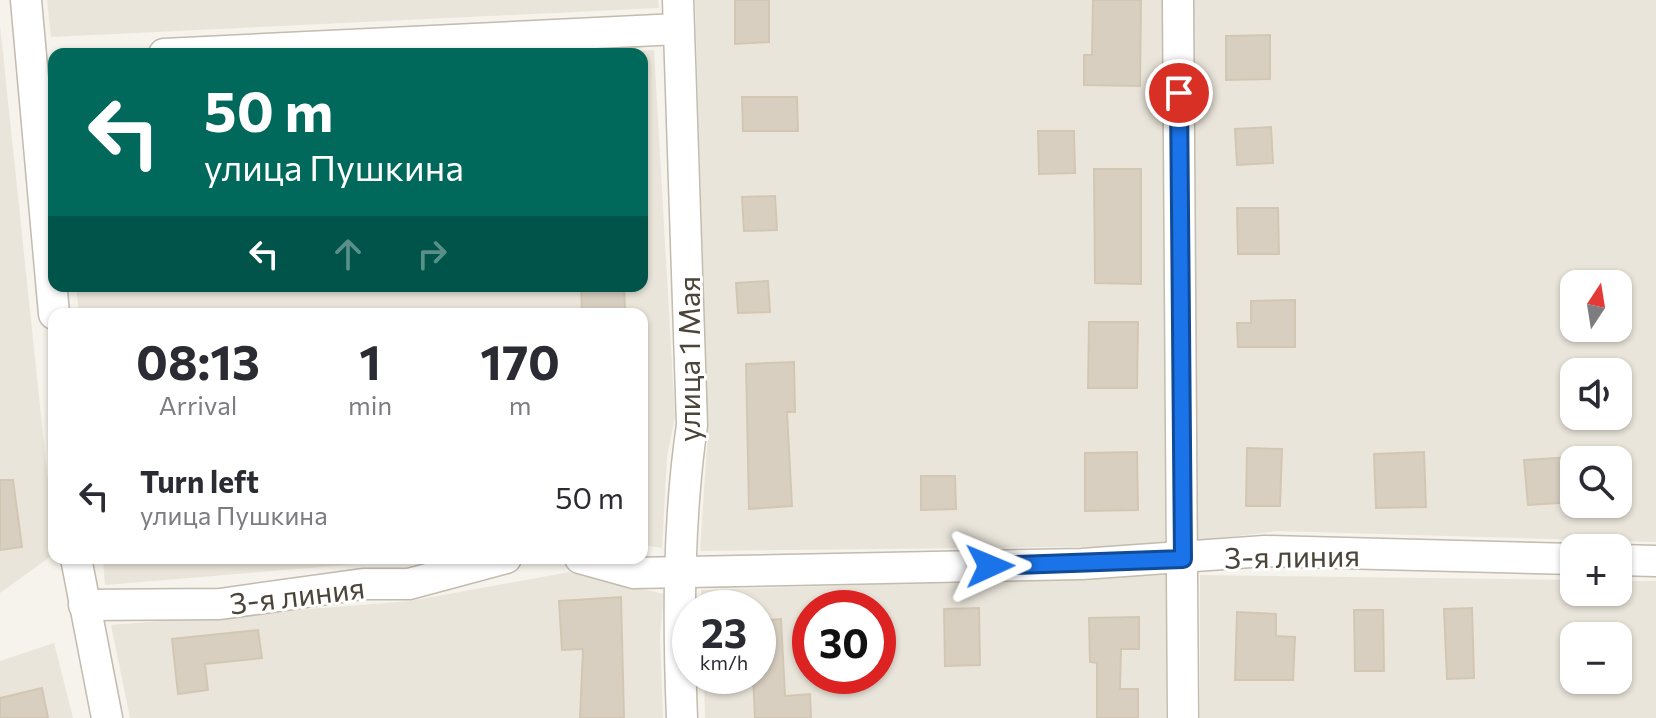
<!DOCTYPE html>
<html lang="en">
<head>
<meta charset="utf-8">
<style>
	:root { --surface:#fff; --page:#f7f7f7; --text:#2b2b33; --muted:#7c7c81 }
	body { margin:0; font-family:Commissioner,sans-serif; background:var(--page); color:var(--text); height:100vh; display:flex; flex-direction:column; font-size:30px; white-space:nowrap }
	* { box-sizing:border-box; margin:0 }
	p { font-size:26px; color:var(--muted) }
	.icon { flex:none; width:44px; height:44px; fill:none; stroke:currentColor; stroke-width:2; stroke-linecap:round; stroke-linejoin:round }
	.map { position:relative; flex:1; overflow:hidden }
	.sheet { position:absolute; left:48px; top:308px; width:600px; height:256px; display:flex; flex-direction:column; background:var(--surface); border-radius:16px; box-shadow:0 2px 6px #0004 }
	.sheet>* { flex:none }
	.hud { position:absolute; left:48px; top:48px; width:600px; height:244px; border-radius:16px; box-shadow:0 2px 6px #0004; background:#00695c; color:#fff; overflow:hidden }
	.needle { width:52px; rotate:12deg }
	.tools { position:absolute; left:1560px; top:270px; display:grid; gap:16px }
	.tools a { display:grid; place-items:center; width:72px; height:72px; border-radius:16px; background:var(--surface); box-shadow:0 2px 6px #0004; font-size:40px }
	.speed { position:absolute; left:672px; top:590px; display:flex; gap:16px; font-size:40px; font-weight:700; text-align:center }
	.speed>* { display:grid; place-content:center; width:104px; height:104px; border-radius:50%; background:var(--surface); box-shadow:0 2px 6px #0004; line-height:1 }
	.speed small { font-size:20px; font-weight:400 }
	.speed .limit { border:12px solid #d22; background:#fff; color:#111 }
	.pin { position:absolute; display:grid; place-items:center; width:68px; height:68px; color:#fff; margin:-34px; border:4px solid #fff; border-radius:50%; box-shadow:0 2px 8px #0007 }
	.me { position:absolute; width:88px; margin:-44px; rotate:89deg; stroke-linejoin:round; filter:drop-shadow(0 0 6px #0008) }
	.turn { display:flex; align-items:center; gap:28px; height:168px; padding:0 24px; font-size:36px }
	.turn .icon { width:104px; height:104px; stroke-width:2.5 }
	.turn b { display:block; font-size:56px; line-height:68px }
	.lanes { display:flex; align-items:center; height:76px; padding:0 24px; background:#0003; justify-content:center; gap:40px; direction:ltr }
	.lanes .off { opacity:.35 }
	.eta { display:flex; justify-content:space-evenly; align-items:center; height:136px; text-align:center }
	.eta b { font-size:48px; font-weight:700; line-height:56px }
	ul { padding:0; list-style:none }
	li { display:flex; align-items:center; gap:24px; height:104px; padding:0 24px }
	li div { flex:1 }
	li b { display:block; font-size:30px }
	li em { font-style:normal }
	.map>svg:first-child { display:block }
	.residential { fill:#eae5da; fill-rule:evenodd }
	.building { fill:#d8cfc1; stroke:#d3c7b4; stroke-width:2 }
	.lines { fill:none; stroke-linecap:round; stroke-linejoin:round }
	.minor-casing { stroke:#c2bbae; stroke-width:33 }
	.minor { stroke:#fff; stroke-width:30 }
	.route-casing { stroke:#114b97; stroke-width:20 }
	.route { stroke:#1a73e8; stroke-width:14 }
	.labels { text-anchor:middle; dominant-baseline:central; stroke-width:6; stroke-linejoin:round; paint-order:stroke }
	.street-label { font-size:30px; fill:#4b4439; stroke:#fff }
</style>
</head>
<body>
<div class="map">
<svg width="1656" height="718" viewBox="0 0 1656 718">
	<rect width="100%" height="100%" fill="#f6f3ec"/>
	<g class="residential">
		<path d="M47,0H658L659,8L51,37Z"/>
		<path d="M695,0H1164L1165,546L700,551L708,432Z"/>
		<path d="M1194,0H1656V542L1277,531L1197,541ZM1574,284H1618V328H1574ZM1574,372H1618V416H1574ZM1574,460H1618V504H1574Z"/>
		<path d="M0,25L54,539V554L0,593Z"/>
		<path d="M654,50L675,417L667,457L662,548L642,545V314H79L76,286H642V54H563Z"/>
		<path d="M103,558H429L105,585Z"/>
		<path d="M569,572L664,594L660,635L663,718H130L111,625L410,601Z"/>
		<path d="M1166,575V718H705L704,676H758V608H702L701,590ZM810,608H878V676H810Z"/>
		<path d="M1200,575L1574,580V592H1618V581H1656V718H1200ZM1574,636H1618V680H1574Z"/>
		<path d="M54,643L73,718H0V661Z"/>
	</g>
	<g class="building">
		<path d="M735,0H769V42L735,44Z"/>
		<path d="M1093,0H1141L1140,86L1084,85V55H1092Z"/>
		<path d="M1270,35V79L1226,80V36Z"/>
		<path d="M742,97H797L798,131H743Z"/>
		<path d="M1271,127L1273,163L1237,165L1235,129Z"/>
		<path d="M1038,131H1074L1075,173L1039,174Z"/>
		<path d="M1094,169H1141V284L1095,283Z"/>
		<path d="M775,196L777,230L744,231L742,197Z"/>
		<path d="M1237,208H1278L1279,254H1238Z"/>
		<path d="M768,281L770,312L738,313L736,283Z"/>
		<path d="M581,286H624L625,310L582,312Z"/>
		<path d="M1295,300V347H1238L1237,323H1251V301Z"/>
		<path d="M1089,322H1138L1137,388H1088Z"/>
		<path d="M794,362L795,412H787L792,506L749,509L746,364Z"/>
		<path d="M1247,448L1282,449L1280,506H1246Z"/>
		<path d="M1137,452L1138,510L1085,511V453Z"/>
		<path d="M1424,452L1426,507L1376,508L1374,454Z"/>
		<path d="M1572,457L1574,502L1528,505L1524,460Z"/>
		<path d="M921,476H955L956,509L921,510Z"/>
		<path d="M0,480H13L22,547L0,550Z"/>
		<path d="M621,597L624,718H580L583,649L562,650L559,601Z"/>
		<path d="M979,608L980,665L945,666L944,609Z"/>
		<path d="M1472,608L1474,678L1447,679L1444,609Z"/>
		<path d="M1354,610H1383L1384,671H1355Z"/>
		<path d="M1237,612L1276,614V636L1295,637L1293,680H1235Z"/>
		<path d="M1139,617V649H1121L1120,689H1138V718H1097V663L1090,662L1089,618Z"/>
		<path d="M781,619L785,696L810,694L811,718H755L753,676H758V621Z"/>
		<path d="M258,630L262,658L205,664L208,690L178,694L172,639Z"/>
		<path d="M42,688L48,718H0V698Z"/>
	</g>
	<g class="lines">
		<g class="minor-casing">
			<g id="minor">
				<path d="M26,0L54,314"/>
				<path d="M678,0L692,425C678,521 678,621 682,718"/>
				<path d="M1178,0L1183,718"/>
				<path d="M164,54L678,29"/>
				<path d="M76,558L107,718"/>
				<path d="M580,558L634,573L1082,564L1265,551L1574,559"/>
				<path d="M1618,560L1656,561"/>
				<path d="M84,605L220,604L363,584H409L506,558"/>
			</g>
		</g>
		<use href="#minor" class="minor"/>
	</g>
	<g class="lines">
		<g class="route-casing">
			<path id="route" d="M990,566L1183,559L1179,93"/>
		</g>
		<use href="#route" class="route"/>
	</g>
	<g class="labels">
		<g class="street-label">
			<text transform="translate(687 359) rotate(-90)">улица 1 Мая</text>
			<text transform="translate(1292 555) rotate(-1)">3-я линия</text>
			<text transform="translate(297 594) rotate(-7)">3-я линия</text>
		</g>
	</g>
</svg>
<div class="tools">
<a><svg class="needle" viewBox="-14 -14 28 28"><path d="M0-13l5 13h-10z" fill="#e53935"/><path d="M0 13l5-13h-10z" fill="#7c7c81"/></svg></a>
<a><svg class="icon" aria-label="sound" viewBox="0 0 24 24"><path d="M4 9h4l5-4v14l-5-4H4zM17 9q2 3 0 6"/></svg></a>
<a><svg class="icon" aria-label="search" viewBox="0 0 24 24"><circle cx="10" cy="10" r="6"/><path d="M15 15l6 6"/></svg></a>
<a>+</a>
<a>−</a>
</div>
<div class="speed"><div>23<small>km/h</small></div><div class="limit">30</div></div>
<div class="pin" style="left:1179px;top:93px;background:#d93025"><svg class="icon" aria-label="arrive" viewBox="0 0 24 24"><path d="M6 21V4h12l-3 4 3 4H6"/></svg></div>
<svg class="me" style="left:990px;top:566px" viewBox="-20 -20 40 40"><path d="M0-17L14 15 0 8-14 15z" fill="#1a73e8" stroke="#fff" stroke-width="4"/></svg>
<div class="hud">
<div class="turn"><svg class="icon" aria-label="left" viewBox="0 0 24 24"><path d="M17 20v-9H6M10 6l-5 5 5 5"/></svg><div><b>50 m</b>улица Пушкина</div></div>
<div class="lanes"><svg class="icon" aria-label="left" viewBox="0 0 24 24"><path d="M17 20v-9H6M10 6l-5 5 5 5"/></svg><svg class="icon off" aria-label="ahead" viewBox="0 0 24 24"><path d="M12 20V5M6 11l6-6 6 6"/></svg><svg class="icon off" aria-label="right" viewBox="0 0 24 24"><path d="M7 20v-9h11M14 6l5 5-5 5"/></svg></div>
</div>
<section class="sheet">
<div class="eta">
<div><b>08:13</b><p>Arrival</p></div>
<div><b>1</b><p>min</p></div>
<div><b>170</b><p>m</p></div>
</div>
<ul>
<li><svg class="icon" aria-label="left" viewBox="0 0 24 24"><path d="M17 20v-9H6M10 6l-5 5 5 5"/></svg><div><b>Turn left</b><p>улица Пушкина</p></div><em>50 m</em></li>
</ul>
</section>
</div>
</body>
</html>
